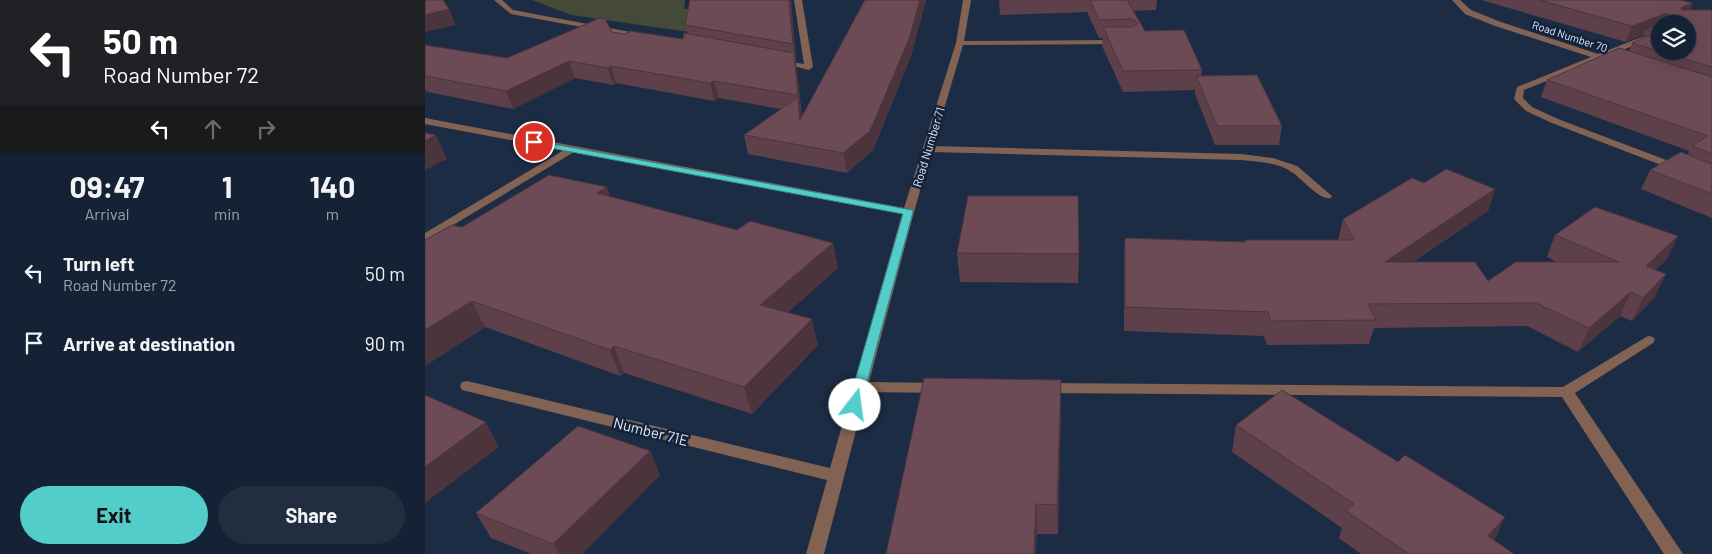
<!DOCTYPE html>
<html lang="en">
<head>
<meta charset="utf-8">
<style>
	:root { --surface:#152134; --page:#222e40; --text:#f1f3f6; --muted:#9da3ac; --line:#343e4f; --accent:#53cdc9 }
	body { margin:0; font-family:Barlow,sans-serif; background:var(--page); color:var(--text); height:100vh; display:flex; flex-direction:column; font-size:19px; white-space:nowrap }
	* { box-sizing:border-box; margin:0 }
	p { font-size:16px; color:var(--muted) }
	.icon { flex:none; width:28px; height:28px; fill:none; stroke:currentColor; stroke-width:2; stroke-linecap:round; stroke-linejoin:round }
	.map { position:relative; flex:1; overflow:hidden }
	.sheet { display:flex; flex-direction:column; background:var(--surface); width:425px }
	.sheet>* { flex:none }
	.guide { background:#202124; color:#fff; overflow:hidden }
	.fabs { position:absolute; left:1226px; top:15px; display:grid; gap:10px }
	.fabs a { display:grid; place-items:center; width:45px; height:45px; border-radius:50%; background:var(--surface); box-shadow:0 5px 20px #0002,0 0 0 1px var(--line); font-size:25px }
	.pin { position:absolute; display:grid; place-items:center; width:42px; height:42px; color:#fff; margin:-21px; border:2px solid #fff; border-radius:50%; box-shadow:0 1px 5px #0007 }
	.me { position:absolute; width:55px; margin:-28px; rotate:15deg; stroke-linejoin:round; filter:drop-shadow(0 0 4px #0008) }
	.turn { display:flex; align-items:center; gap:18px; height:105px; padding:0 20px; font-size:22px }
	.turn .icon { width:65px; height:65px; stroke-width:2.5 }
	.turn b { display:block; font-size:35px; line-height:42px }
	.lanes { display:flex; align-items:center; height:48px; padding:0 20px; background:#0003; justify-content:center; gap:25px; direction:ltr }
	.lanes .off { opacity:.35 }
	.eta { display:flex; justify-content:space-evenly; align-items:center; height:85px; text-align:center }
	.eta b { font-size:30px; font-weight:700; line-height:35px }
	.cta { display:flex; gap:10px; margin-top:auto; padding:10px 20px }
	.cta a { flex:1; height:58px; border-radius:30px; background:var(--accent); color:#111; font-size:20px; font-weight:700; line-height:58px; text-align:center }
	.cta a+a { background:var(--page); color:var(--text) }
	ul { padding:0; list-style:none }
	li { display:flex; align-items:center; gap:15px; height:70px; padding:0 20px }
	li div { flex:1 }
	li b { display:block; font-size:19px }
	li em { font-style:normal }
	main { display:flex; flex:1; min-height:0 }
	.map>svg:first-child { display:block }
	.green { fill:#444a37 }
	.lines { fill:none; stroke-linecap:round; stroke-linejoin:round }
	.minor { fill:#826353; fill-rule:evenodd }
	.wall { fill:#5d404a }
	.shaded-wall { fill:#4c343c }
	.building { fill:#6c4a56; stroke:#4c343c; fill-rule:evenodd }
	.route { fill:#53cdc9; stroke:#368583 }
	.labels { text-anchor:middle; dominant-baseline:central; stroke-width:5; stroke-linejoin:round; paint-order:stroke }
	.far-street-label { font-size:11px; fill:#dde8f8; stroke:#13223a }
	.street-label { font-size:12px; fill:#dde8f8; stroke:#13223a }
	.near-street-label { font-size:15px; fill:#dde8f8; stroke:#13223a }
</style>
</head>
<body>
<main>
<section class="sheet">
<div class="guide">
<div class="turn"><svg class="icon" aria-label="left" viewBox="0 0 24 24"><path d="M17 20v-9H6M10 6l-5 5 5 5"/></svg><div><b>50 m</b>Road Number 72</div></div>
<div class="lanes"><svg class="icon" aria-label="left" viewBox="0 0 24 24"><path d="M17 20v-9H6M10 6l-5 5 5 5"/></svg><svg class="icon off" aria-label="ahead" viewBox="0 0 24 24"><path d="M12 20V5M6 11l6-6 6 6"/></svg><svg class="icon off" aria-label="right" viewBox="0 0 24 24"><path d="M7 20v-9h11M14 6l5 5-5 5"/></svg></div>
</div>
<div class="eta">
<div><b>09:47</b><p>Arrival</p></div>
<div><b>1</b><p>min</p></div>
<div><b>140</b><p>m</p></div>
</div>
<ul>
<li><svg class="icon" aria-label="left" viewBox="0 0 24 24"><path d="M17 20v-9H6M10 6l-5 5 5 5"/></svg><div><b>Turn left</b><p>Road Number 72</p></div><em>50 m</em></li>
<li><svg class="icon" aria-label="arrive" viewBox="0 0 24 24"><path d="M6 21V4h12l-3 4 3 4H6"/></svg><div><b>Arrive at destination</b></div><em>90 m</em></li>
</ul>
<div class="cta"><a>Exit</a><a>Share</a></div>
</section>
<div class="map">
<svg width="1287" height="554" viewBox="0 0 1287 554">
	<rect width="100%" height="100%" fill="#1c2c45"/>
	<path class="green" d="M107,0H260L259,9L356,1L278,34L146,15Z"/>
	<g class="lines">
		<g class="minor">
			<path d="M69,0H77L88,10L216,34L220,36L216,38L86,14Z"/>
			<path d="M369,0H377L388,67L384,70L352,62L356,60L379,64Z"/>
			<path d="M538,0H546L539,41L695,40L699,42L695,44L538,45L508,146L816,154L848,158L872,166L907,196L906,198C894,201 876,177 865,171C851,162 832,162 816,160L506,152L489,212L444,382L515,383L520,384L522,388L520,392L515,393L441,392L399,554H381L402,480L37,390L35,386L37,382L42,381L405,468L477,214L149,152L0,242V233L139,150L0,124V118L479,208L531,43Z"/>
			<path d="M1027,0H1035L1046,10L1076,22L1173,54L1235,30V35L1180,57L1179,60H1174L1099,90L1098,98L1107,107L1133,119L1257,166L1258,168L1257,170H1249L1127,123L1101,111L1089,99L1092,87L1166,57L1070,26L1040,14Z"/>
			<path d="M1223,336L1228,337L1230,340L1228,343L1150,393L1258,554H1239L1137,397L620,393L615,392L613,388L615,384L620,383L1138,387Z"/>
		</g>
	</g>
	<g class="wall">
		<path d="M366,0L371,61L370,60L372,70L377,117L440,0H501L486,56L448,150L422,173L323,154L319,135L356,109L294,98L289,101L191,83L188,85L150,78L88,109L3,92L2,91L0,90V45L82,58L187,32L200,34L258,39L263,34L260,25Z"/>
		<path d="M574,0H732L731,10L708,11L720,31L777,70L776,76L857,126L854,145H790L770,94V90L698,92L677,46L678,38H674L662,12L575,15Z"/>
		<path d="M1056,0H1255L1266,10H1287V218L1216,189L1225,170L1263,155L1264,151L1116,97L1122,80L1204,51L1207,43L1217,39L1218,35L1201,42Z"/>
		<path d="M1070,189L1063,211L988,262L1063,281L1132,262L1122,257L1130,235L1242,259L1230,270V297L1207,321L1195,316L1153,352L1102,326L949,328L944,344L842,345L839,336L699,331V261L700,238L820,242V240H913L918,219Z"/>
		<path d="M186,197L312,230L408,243L413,268L363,312L393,345L327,414L199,373L195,376L60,327L0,366L37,227Z"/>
		<path d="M532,253L654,254L653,283L535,282Z"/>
		<path d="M636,380V408L633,534H612L461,554Z"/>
		<path d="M811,425L1069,540L1089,554H936L914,538L917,528L807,452Z"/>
		<path d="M225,451L235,475L157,554H106L66,538L51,513Z"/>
	</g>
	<g class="shaded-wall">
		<path d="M364,0H366L371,61L368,44Z"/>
		<path d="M495,0H501L486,56L448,150L422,173L418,153Z"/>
		<path d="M1268,3L1262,19L1250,22L1257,7Z"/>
		<path d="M24,9L31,25L0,32V15Z"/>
		<path d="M1242,13L1238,24L1221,29L1218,35L1201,42L1207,26Z"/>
		<path d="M369,53L372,70L376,113L373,95Z"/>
		<path d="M144,61L150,78L88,109L81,91Z"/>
		<path d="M186,66L191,83L188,85L183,68Z"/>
		<path d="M289,81L294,98L289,101L285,83Z"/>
		<path d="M373,97L377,116L379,139L375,120Z"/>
		<path d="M11,135L22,159L0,170V141Z"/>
		<path d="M182,187L190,210L172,193Z"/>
		<path d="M1070,189L1063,211L954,285L960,262Z"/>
		<path d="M1253,236L1242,259L1210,289L1221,266Z"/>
		<path d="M408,243L413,268L342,331L335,305Z"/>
		<path d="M1241,274L1230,297L1207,321L1218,298Z"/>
		<path d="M1206,292L1195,316L1153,352L1164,328Z"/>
		<path d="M47,301L60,327L0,366V330Z"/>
		<path d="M387,319L393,345L327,414L319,387Z"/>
		<path d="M189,346L199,373L195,376L185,350Z"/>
		<path d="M636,380V408L633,534L632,505Z"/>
		<path d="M61,422L74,447L0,503V467Z"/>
		<path d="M225,451L235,475L157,554H134L128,544Z"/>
		<path d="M611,504L612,534L611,554H609Z"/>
		<path d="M1080,517L1068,544L1063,536Z"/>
	</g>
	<g class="building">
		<path d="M0,0H18L24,9L0,15Z"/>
		<path d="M265,0H364L368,44L260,25Z"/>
		<path d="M440,0H495L484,39L445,131L418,153L319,135L373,97L375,120Z"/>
		<path d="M665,0H702L720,31L759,30L777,70L698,71L678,27H707L713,24L712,22L707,19L674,20Z"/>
		<path d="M1114,0H1255L1268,3L1257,7L1256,9L1258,10H1287V67L1207,43L1232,32L1221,29L1242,21V13L1207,26ZM1235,24H1262V51H1235Z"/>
		<path d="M175,18L180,19L187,32L200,34L205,31L258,39L259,33L369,53L373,95L289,81L285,83L186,66L183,68L144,61L81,91L0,76V45L82,58Z"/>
		<path d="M1194,48L1287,77V154L1267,146L1283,136L1122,80Z"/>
		<path d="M832,75L857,126H792L771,76Z"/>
		<path d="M0,133L11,135L0,141Z"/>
		<path d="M1256,152L1287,164V194L1225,170Z"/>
		<path d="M1021,169L1070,189L960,262H1050L1063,281L1091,262H1194L1130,235L1170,207L1253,236L1221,266L1241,274L1218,298L1206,292L1164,328L1111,303L943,304L951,320L846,321L843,312L700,307V238L820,242V240H929L918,219L987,178L999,183Z"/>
		<path d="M124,175L182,187L172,193L312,230L325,221L408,243L335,305L387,319L319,387L189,346L185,350L47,301L0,330V240L27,225L37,227Z"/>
		<path d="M543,196H653L654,254L532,253Z"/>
		<path d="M499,378L636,380L632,505L611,504L609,554H461Z"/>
		<path d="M857,390L973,462L980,455L1080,517L1063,536L1089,554H984L921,511L929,504L811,425Z"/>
		<path d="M0,395L61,422L0,467Z"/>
		<path d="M153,426L225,451L128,544L51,513Z"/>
	</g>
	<path class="route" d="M106,140L487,210L488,212L435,408H425L423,405L478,214L109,145L105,142Z"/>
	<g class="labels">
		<g class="far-street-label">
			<text transform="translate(1145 36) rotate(18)">Road Number 70</text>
		</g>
		<g class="street-label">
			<text transform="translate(503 147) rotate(-73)">Road Number 71</text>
		</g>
		<g class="near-street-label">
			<text transform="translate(226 431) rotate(14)">Number 71E</text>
		</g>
	</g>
</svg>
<div class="fabs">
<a><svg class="icon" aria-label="layers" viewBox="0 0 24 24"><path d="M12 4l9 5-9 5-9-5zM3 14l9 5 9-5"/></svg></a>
</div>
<div class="pin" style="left:109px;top:142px;background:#d93025"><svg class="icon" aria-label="arrive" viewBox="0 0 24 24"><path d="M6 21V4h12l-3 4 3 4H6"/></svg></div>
<svg class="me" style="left:430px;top:405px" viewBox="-20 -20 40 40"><circle r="19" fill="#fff"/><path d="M0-13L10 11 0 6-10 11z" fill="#53cdc9"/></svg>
</div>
</main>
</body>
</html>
